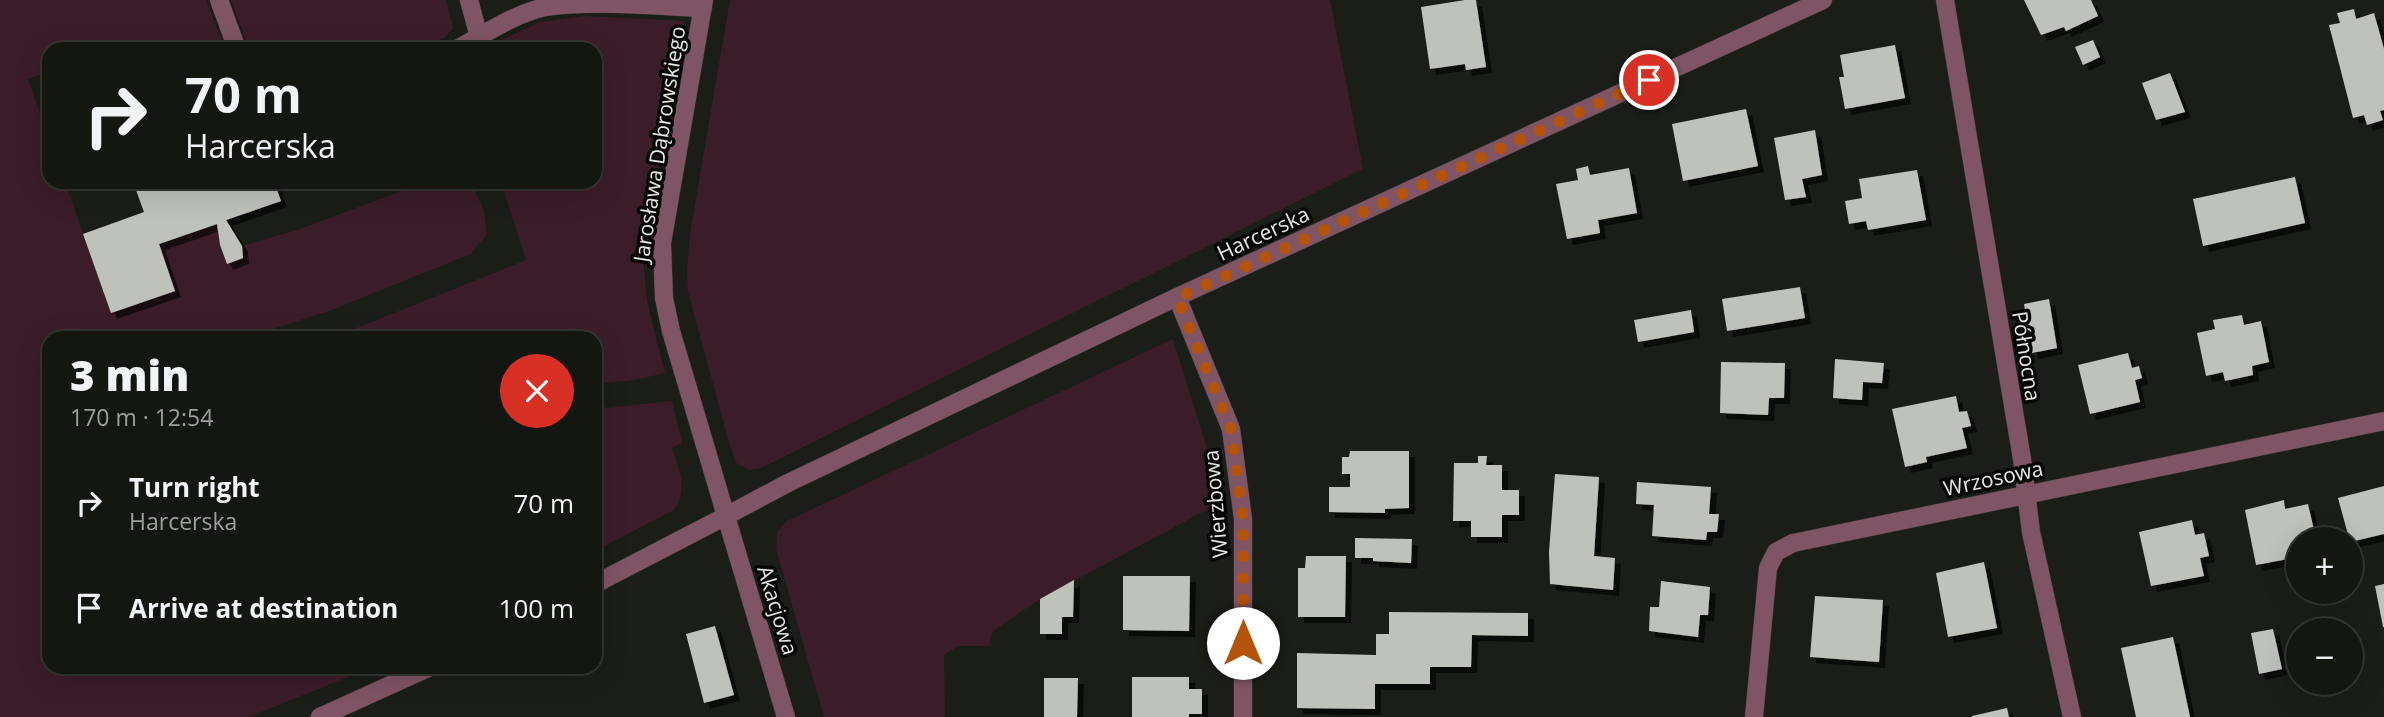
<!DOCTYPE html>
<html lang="en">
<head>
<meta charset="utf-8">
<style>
	:root { --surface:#141612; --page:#212320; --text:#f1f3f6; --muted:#9d9f9f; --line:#333532 }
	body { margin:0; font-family:"Open Sans",sans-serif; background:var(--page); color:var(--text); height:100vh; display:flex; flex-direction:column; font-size:26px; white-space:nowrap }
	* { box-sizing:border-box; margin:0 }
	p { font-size:23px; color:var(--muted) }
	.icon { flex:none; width:38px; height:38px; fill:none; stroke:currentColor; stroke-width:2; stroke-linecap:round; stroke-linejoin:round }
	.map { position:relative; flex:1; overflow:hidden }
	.panel { position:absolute; left:42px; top:331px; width:560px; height:343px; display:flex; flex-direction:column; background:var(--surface); border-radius:21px; box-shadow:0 7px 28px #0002,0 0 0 2px var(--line) }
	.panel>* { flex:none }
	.banner { position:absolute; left:42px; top:42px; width:560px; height:147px; border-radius:21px; box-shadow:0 7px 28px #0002,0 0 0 2px var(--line); background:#141612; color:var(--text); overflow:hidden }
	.controls { position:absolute; left:2286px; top:527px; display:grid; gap:14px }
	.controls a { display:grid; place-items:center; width:77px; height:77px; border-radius:50%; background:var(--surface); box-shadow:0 7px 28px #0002,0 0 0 2px var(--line); font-size:35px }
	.pin { position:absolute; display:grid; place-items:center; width:60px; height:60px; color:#fff; margin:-30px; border:4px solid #fff; border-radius:50%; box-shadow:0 2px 7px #0007 }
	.me { position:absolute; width:77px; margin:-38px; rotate:0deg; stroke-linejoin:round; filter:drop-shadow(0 0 5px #0008) }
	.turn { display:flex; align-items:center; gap:24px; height:147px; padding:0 28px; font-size:32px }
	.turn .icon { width:91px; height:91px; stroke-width:2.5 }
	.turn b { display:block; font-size:49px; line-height:60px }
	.round { display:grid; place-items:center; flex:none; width:74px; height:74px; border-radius:37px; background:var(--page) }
	.head { display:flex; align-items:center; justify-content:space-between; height:119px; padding:0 28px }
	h1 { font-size:42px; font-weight:800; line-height:52px }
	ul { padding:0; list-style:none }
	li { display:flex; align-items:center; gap:21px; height:105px; padding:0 28px }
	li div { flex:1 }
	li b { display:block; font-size:26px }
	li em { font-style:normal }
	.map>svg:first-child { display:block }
	.green { fill:#3a1d29 }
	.building { fill:#bec2bb; filter:url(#shadow) }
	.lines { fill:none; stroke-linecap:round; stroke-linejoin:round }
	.minor-casing { stroke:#373935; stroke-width:19 }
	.minor { stroke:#7f5464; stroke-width:18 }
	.route { stroke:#b45309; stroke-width:12; stroke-dasharray:0 21.6 }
	.labels { text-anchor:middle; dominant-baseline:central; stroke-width:7; stroke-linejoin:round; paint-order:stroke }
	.street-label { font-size:21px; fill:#e6e7e4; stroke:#060705 }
</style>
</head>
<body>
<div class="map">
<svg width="2384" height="717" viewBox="0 0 2384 717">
	<defs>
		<filter id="shadow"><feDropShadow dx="6" dy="6" stdDeviation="0" flood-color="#0009"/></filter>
	</defs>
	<rect width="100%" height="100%" fill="#1a1d18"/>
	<g class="green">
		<path d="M0,0H206L225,49H49V72L28,79L49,139V182H65L111,313L175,291L159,244L217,224L220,245L227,264L243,258L242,246L300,229L426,182H471L484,211L487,234L471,254L329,311L245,338H49V667H373L249,717H0Z"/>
		<path d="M231,0H446L453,28L445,38L411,49H249Z"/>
		<path d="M730,0H1330L1363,169L761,468L749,470L737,464L730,446L688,292L687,270L690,233Z"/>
		<path d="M584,16L684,21L643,256L647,301L665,373L635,380L596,384L595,393V338H348L349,331L526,260L501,182H595V49H482L540,22Z"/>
		<path d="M1173,339L1210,458L1214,506L1040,599L993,631L989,646H958L944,655L945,717H824L776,549L777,532L787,521Z"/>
		<path d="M595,401L607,408L672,401L682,443L672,448C680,471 688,489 674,510L595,551Z"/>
	</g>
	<g class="building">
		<path d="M1465,0H1476L1486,67L1466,70L1465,64L1430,69L1421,7Z"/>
		<path d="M2024,0H2091L2098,16L2066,31L2064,27L2041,35Z"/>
		<path d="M2354,9L2356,19L2374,13L2384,49V110L2380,111L2383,120L2367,125L2364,115L2353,118L2329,25L2340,23L2337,13Z"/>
		<path d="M2093,40L2100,57L2083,65L2075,47Z"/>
		<path d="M1895,45L1905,98L1845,109L1839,77H1844L1840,55Z"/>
		<path d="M2170,73L2185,112L2156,120L2142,83Z"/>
		<path d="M1746,109L1758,166L1683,181L1672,124Z"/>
		<path d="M1815,130L1822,175L1802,179L1806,197L1785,200L1774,138Z"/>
		<path d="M1588,166L1590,175L1629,168L1637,213L1598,220L1600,233L1567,239L1556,184L1578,180L1576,169Z"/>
		<path d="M1917,170L1926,220L1868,230L1866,221L1849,224L1845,201L1862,198L1859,179Z"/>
		<path d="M2295,177L2305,223L2203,246L2193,199Z"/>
		<path d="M133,182H274L281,201L226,220L242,246L243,258L227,264L220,245L217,224L159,244L175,291L111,313L83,234L144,212Z"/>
		<path d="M1800,287L1805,318L1727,331L1722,299Z"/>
		<path d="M2049,299L2057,348L2032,353L2024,304Z"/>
		<path d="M1691,310L1694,332L1638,342L1634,320Z"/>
		<path d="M2242,315L2244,325L2261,321L2269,362L2252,366L2253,375L2225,381L2223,372L2206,376L2197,333L2215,329L2213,320Z"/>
		<path d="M2128,353L2132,368L2139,366L2142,378L2135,380L2140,402L2090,414L2078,365Z"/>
		<path d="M1835,359L1884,363L1882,383L1863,382L1862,400L1833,398Z"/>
		<path d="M1721,362L1785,363L1784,398H1769L1768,415L1720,413Z"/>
		<path d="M1956,396L1959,412L1967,411L1971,426L1962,428L1967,448L1926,457L1927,462L1905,467L1892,409Z"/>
		<path d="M1350,451H1409V508L1385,509V513L1329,512V487H1350V474H1342V457H1349Z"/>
		<path d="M1478,456H1487L1486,465H1502V490H1519V515H1502V537H1471V521H1453L1454,463H1478Z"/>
		<path d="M1555,474L1599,477L1594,556L1615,558L1613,590L1550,584L1549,552Z"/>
		<path d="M1637,482L1711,487L1709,514H1719L1717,532H1707L1706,540L1652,536L1654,505L1636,504Z"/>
		<path d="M2384,486V534L2350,542L2338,498Z"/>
		<path d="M2284,500L2285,509L2308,504L2316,539H2298V557L2256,565L2245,510Z"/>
		<path d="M2192,520L2195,535L2204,533L2209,556L2200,558L2204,576L2151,586L2139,532Z"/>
		<path d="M1355,538L1412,539L1411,563L1373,561V558H1355Z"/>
		<path d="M1306,556H1346L1345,617H1298V568H1305Z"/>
		<path d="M1984,562L1997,628L1948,637L1936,573Z"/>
		<path d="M1123,576H1190L1189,631L1123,630Z"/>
		<path d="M1074,580L1073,617H1062V634H1040V599Z"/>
		<path d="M1661,581L1710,587L1708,615H1700L1698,637L1649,631L1650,607H1659Z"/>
		<path d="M2384,584V627H2383L2375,586Z"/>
		<path d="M1815,596L1883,600L1879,662L1810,657Z"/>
		<path d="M1389,612L1528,613V636L1472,635L1471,667H1430V684H1375V709L1297,708V653L1376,655V634H1389Z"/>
		<path d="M715,626L734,695L704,703L686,634Z"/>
		<path d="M2273,629L2282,669L2259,674L2251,633Z"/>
		<path d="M2173,637L2190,717H2136L2121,648Z"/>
		<path d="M1132,677H1189V689H1202V714H1189V717H1132Z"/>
		<path d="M1044,678H1078L1077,717H1044Z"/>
		<path d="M2007,708L2009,717H1972V716Z"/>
	</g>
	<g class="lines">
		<g class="minor-casing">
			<g id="minor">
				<path d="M219,0L237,49"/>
				<path d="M469,0L479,37"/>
				<path d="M1945,0L2022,459L2031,532L2072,717"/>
				<path d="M457,49C485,34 514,14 545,7C591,0 655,6 703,8"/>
				<path d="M1177,297L1231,429L1243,519V717"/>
				<path d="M595,584L726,516L671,331L664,298L662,243L704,0"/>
				<path d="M320,717L430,667"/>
				<path d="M786,717L726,516L788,483L1177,297L1823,0"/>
				<path d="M1754,717L1768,568L1776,552L1793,543L2384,421"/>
			</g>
		</g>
		<use href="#minor" class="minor"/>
	</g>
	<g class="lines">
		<path class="route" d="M1243,643V519L1231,429L1177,298L1649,80"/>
	</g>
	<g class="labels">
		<g class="street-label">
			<text transform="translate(659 144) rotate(-81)">Jarosława Dąbrowskiego</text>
			<text transform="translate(1263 233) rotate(-25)">Harcerska</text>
			<text transform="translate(2027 356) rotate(81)">Północna</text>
			<text transform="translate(1993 478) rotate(-12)">Wrzosowa</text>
			<text transform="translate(1215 504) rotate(-95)">Wierzbowa</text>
			<text transform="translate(778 610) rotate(73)">Akacjowa</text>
		</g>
	</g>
</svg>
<div class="controls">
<a>+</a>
<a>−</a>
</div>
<div class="pin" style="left:1649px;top:80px;background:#d93025"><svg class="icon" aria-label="arrive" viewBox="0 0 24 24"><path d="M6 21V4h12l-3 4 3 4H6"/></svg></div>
<svg class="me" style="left:1243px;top:643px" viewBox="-20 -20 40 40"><circle r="19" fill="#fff"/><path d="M0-13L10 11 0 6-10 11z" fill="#b45309"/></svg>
<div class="banner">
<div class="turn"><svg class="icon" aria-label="right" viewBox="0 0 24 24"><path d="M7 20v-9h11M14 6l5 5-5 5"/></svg><div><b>70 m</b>Harcerska</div></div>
</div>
<section class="panel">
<div class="head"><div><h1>3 min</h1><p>170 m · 12:54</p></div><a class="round" style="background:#d93025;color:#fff"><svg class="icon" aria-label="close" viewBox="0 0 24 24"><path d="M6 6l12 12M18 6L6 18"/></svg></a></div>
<ul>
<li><svg class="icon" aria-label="right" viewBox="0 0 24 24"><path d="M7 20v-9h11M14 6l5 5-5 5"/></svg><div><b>Turn right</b><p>Harcerska</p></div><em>70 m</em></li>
<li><svg class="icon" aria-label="arrive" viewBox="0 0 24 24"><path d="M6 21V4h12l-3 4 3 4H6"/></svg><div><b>Arrive at destination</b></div><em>100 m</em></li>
</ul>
</section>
</div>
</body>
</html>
